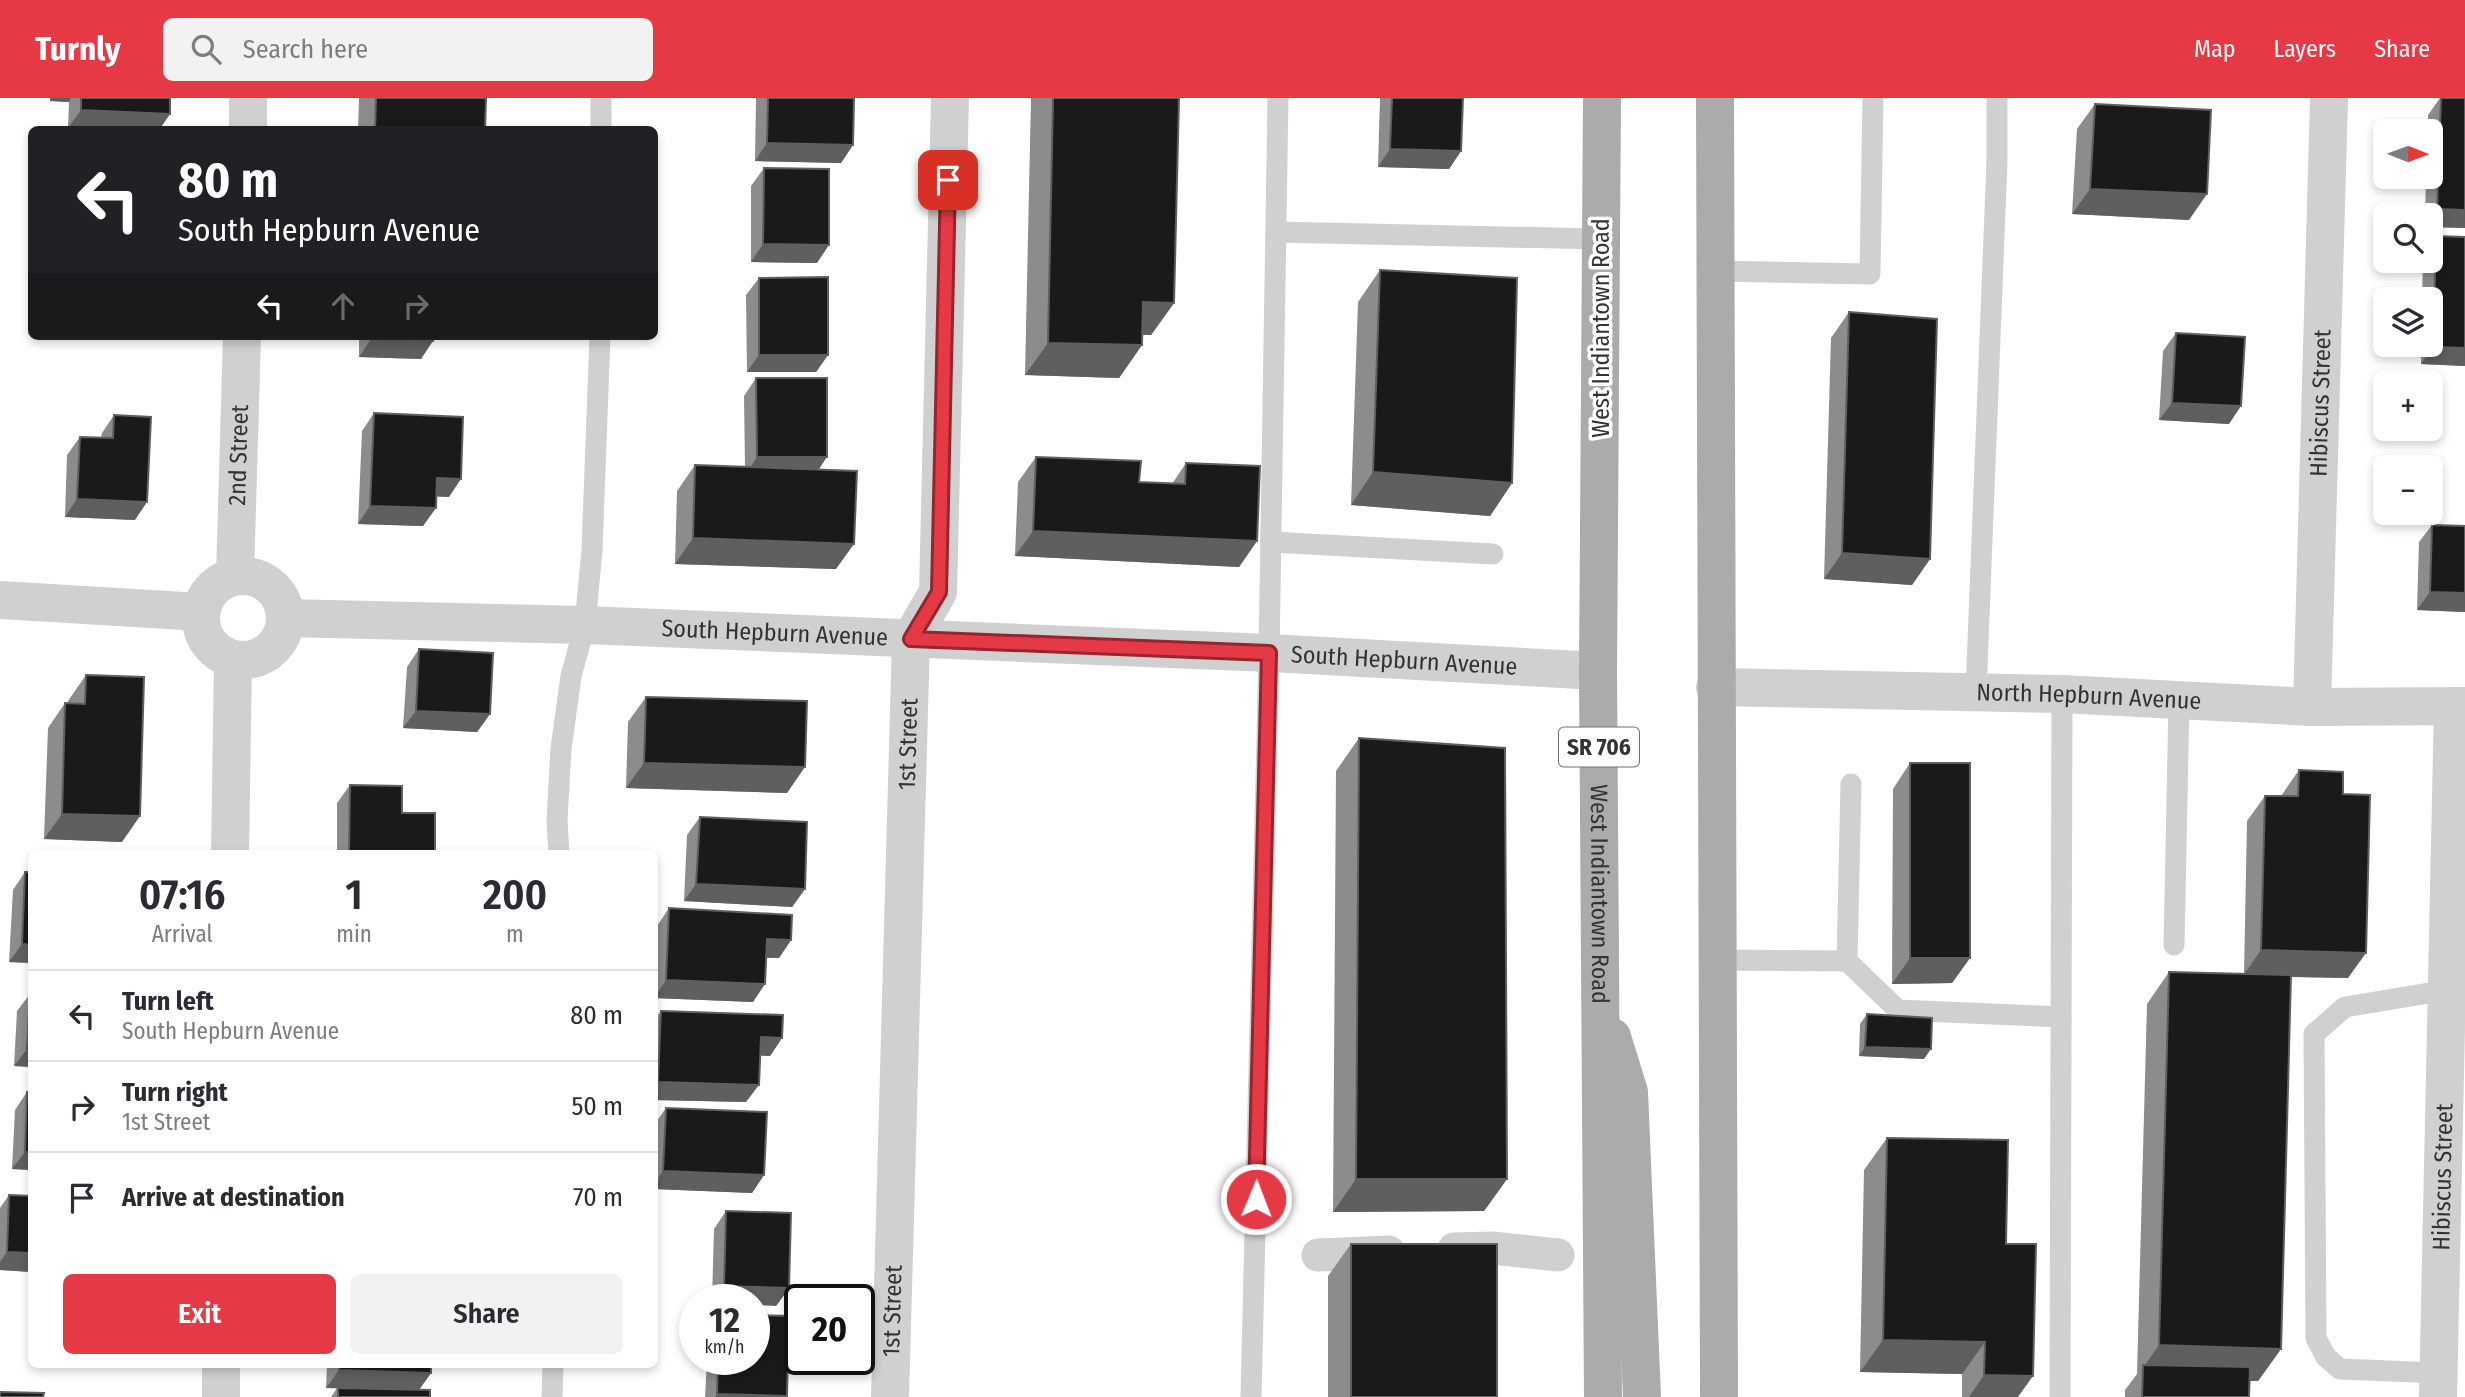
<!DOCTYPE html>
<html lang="en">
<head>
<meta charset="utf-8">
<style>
	:root { --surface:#fff; --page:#f2f2f3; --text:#2b2b33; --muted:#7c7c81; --line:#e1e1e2; --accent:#e63946 }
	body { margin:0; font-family:"Fira Sans Condensed",sans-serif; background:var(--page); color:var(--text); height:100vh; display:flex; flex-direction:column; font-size:26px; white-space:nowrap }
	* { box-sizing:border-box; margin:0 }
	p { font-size:23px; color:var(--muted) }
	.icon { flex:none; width:38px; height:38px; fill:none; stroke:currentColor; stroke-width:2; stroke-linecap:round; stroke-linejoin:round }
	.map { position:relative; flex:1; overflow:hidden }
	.side { position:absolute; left:28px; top:752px; width:630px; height:518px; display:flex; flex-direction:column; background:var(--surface); border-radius:10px; box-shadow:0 4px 10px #0003 }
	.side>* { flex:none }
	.top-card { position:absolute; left:28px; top:28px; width:630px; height:214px; border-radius:10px; box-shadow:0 4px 10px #0003; background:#202124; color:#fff; overflow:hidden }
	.needle { width:46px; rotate:91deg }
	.controls { position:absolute; left:2373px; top:21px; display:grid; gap:14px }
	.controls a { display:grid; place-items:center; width:70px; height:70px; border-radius:10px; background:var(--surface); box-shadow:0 4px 10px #0003; font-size:35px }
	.speed { position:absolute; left:679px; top:1186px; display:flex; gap:14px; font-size:35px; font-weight:700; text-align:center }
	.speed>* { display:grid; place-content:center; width:91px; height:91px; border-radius:50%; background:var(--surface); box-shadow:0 4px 10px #0003; line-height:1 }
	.speed small { font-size:18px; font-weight:400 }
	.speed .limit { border:4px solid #111; border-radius:10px; background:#fff; color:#111 }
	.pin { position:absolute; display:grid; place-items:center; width:60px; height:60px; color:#fff; margin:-30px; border-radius:14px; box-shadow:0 4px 10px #0006 }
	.me { position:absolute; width:77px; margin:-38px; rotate:1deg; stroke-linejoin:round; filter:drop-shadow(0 0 5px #0008) }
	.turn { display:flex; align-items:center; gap:24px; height:147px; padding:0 35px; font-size:32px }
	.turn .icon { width:91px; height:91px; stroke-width:2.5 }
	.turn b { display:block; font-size:49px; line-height:60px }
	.lanes { display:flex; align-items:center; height:66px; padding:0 35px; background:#0003; justify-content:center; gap:35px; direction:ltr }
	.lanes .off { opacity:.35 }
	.eta { display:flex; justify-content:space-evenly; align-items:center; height:119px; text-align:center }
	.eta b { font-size:42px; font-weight:600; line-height:49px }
	.action { display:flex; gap:14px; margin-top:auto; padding:14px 35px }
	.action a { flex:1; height:80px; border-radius:10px; background:var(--accent); color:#fff; font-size:28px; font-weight:600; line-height:80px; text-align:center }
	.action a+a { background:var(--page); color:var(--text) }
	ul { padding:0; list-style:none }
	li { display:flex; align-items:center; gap:21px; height:91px; padding:0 35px; border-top:2px solid var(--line) }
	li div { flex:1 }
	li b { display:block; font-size:26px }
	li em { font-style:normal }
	header { display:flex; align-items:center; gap:42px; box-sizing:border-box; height:98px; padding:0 35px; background:var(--accent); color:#fff }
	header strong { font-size:33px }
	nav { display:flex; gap:38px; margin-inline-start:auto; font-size:24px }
	.search { width:490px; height:63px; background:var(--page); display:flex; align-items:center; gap:18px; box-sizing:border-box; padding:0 24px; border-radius:10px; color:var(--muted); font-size:26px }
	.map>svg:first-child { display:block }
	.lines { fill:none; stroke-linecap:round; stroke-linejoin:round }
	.service { stroke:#d0d0d0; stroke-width:21 }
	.pedestrian { stroke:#d0d0d0; stroke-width:33 }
	.minor { stroke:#d0d0d0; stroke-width:38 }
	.primary { stroke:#ababab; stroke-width:38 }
	.wall { fill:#8c8c8c }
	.shaded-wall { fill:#5f5f5f }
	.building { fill:#1a1a1a; stroke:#5f5f5f; stroke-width:2 }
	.route-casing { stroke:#96252e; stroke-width:18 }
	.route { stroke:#e63946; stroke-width:12 }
	.labels { text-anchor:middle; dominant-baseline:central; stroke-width:7; stroke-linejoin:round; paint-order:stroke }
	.shield { fill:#fff; stroke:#707070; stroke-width:2 }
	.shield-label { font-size:23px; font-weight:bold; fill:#333 }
	.street-label { font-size:24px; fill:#333; stroke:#fff }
</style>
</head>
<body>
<header>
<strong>Turnly</strong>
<div class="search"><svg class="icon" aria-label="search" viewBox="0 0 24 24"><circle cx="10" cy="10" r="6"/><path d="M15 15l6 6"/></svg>Search here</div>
<nav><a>Map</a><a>Layers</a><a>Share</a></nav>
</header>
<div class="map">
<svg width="2465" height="1299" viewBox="0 0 2465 1299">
	<rect width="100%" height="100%" fill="#fff"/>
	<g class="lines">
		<g class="service">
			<path d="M601,32V0"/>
			<path d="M1276,134L1601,141"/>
			<path d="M1715,173L1870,176L1873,0"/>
			<path d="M1271,444L1493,456"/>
			<path d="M1976,594L1997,63V0"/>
			<path d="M559,756L557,722L561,651L571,578L585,527L592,452L600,238"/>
			<path d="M2174,847L2179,602"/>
			<path d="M1716,862L1847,863L1851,686"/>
			<path d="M1847,863L1898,912L2061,919"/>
			<path d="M2439,1275L2340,1271L2326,1259L2316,1240L2314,936L2345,909L2447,892"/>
			<path d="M552,1299L553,1267"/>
			<path d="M1251,1299L1269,555L1278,0"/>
			<path d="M2060,1299L2062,596"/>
		</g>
		<g class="pedestrian">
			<path d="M1454,1151L1492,1150L1558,1157"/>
			<path d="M1318,1157L1389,1154"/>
		</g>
		<g class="minor">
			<path d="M248,32V0"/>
			<circle cx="243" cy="520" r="42"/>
			<path id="s1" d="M235,478L242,238"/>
			<path d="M0,502L201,514"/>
			<path id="s2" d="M285,520L585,527L1269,555L1598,573"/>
			<path id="s3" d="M1715,589L2062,596L2312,609L2465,608"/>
			<path id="s4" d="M2312,609L2329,0"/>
			<path d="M230,756L233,561"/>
			<path d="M221,1299V1267"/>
			<path id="s5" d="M890,1299L911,541L938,494L950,0"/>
			<path id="s6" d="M2438,1299L2453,608"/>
		</g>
		<g class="primary">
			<path id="s7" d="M1602,0L1598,573L1603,1299"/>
			<path d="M1715,0L1719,1299"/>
			<path d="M1612,939L1629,994L1642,1299"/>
		</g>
	</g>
	<g class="wall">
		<path d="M50,0H170V16L159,32L68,30L69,4L50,3Z"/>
		<path d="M359,0H486L485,32H358Z"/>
		<path d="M756,0H854L853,47L841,65L755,63Z"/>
		<path d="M1031,0H1179L1174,205L1151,237H1142V247L1119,280L1025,277Z"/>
		<path d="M1380,0H1463L1461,53L1449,71L1378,69Z"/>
		<path d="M2440,0H2465V130L2431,129V117H2425L2426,79H2431V33H2428V17Z"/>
		<path d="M2095,6L2189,122L2072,116L2077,31Z"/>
		<path d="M764,70L817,165L751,164V88Z"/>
		<path d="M2436,138L2465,139V268L2421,266V247H2431V201H2422L2423,163H2431V146Z"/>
		<path d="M1380,172L1512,385L1490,418L1351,407L1358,204Z"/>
		<path d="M759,180L828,257L816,274H747L746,197Z"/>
		<path d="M1849,214L1930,461L1912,487L1824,481L1831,240Z"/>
		<path d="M2176,235L2229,326L2159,322L2163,253Z"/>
		<path d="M359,238H433L421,261L359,259Z"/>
		<path d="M756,280L818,371L836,471L675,466L677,393L695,367L745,369L744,298Z"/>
		<path d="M374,315L449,399L436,398L423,428L358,426L362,333Z"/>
		<path d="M114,317L135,422L65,419L67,357L80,339L101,340L102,335Z"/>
		<path d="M1036,359L1139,384L1172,386L1186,365L1257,443L1239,469L1015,458L1018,384Z"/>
		<path d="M2432,427L2465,514L2417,512L2419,444Z"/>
		<path d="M419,551L490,616L477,634L403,630L407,569Z"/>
		<path d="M86,577L122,744L44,741L48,630L65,605H68V603Z"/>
		<path d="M646,599L787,695L626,690L628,624Z"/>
		<path d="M1359,640L1507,1081L1484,1113L1333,1114L1336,673Z"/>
		<path d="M1910,665L1970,860L1952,885L1892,886L1893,691Z"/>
		<path d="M2299,672L2343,696L2348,880L2291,879L2281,1251L2258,1283H2249V1299H2125V1292L2137,1276L2147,906L2169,874L2244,876L2247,723L2265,698H2281Z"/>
		<path d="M350,687L402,715L435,756H337V705Z"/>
		<path d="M700,719L805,791L792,809L684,803L687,737Z"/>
		<path d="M25,774L32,865L9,864L13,792Z"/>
		<path d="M669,810L791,842L779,860H766L753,904L654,900L657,828Z"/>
		<path d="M30,896H32V969L14,968L17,913Z"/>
		<path d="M661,913L782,940L770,958L760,957L746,1004L654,1002V922Z"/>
		<path d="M1867,916L1924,961L1859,958L1860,926Z"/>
		<path d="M27,994L32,1072L12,1071L15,1012Z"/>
		<path d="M666,1010L764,1077L752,1095L654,1091V1027Z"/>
		<path d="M1887,1040L2018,1299H1962V1276L1860,1274L1864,1072Z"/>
		<path d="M32,1096V1174L0,1172V1110L9,1097L30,1098Z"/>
		<path d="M726,1113L789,1190L776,1208L754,1202H712L714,1131Z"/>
		<path d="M1351,1146L1497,1299H1328V1178Z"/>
		<path d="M707,1262H754L787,1298L786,1299H705Z"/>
		<path d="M327,1267H431V1275L419,1292L430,1299H331L337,1290H326Z"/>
	</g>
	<g class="shaded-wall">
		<path d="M51,0H71L69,4L50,3Z"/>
		<path d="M81,12L170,16L159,32L68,30Z"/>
		<path d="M767,45L853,47L841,65L755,63Z"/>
		<path d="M1390,51L1461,53L1449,71L1378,69Z"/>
		<path d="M2090,91L2207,96L2189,122L2072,116Z"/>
		<path d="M2437,111L2465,112V130L2431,129V121Z"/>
		<path d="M763,146L829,147L817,165L751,164Z"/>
		<path d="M1143,204L1174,205L1151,237L1120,236Z"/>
		<path d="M371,241L433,243L421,261L359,259Z"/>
		<path d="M1048,245L1142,247L1119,280L1025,277Z"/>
		<path d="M2433,249L2465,250V268L2421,266Z"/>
		<path d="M759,257H828L816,274H747Z"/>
		<path d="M2172,305L2241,308L2229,326L2159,322Z"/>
		<path d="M757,359H827L815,377H745Z"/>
		<path d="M1373,374L1512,385L1490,418L1351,407Z"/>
		<path d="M437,380L461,381L449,399L424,398Z"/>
		<path d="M77,401L147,404L135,422L65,419Z"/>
		<path d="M370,408L436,410L423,428L358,426Z"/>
		<path d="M1033,433L1257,443L1239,469L1015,458Z"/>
		<path d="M693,440L854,446L836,471L675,466Z"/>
		<path d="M1842,455L1930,461L1912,487L1824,481Z"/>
		<path d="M2430,494L2465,495V514L2417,512Z"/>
		<path d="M416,613L490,616L477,634L403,630Z"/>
		<path d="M644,665L805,669L787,695L626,690Z"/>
		<path d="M62,716L140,718L122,744L44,741Z"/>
		<path d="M696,786L805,791L792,809L684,803Z"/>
		<path d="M767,841L791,842L779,860L755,859Z"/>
		<path d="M22,846L32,847V865L9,864Z"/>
		<path d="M2261,852L2366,855L2348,880L2243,878Z"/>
		<path d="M1910,860H1970L1952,885L1892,886Z"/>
		<path d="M666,882L765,886L753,904L654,900Z"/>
		<path d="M761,939L782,940L770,958L748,957Z"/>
		<path d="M1865,949L1931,951L1924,961L1859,958Z"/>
		<path d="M27,951H32V969L14,968Z"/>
		<path d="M658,984L759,987L746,1004L654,1002V989Z"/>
		<path d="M25,1054H32V1072L12,1071Z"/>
		<path d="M663,1073L764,1077L752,1095L654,1091V1086Z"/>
		<path d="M1356,1081H1507L1484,1113L1333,1114Z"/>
		<path d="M7,1154L32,1155V1174L0,1172V1164Z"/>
		<path d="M724,1188L789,1190L776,1208L754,1207V1202H714Z"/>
		<path d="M1883,1242L1985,1244L1962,1276L1860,1274Z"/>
		<path d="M2159,1247L2281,1251L2258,1283L2143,1280V1270Z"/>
		<path d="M339,1272L431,1275L418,1293L326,1290Z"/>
		<path d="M1984,1277L2033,1278L2018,1299H1969Z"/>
		<path d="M717,1296L787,1298L786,1299H715Z"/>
	</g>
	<g class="building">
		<path d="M81,0H170V16L81,12Z"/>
		<path d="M376,0H486L485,32H375Z"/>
		<path d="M768,0H854L853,47L767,45Z"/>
		<path d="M1053,0H1179L1174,205L1143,204L1142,247L1048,245Z"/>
		<path d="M1392,0H1463L1461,53L1390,51Z"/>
		<path d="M2441,0H2465V112L2437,111Z"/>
		<path d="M2095,6L2211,12L2207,96L2090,91Z"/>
		<path d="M764,70L829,71V147L763,146Z"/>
		<path d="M2436,138L2465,139V250L2433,249Z"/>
		<path d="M1380,172L1517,180L1512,385L1373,374Z"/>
		<path d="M828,179V257H759V180Z"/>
		<path d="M1849,214L1937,221L1930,461L1842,455Z"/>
		<path d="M2176,235L2245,239L2241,308L2172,305Z"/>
		<path d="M371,238H433V243L371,241Z"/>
		<path d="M756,280H827V359H757Z"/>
		<path d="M374,315L463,319L461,381L437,380L436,410L370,408Z"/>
		<path d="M114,317L151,319L147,404L77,401L80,339L113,340Z"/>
		<path d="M1036,359L1141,363L1139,384L1185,386L1186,365L1260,368L1257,443L1033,433Z"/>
		<path d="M695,367L857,373L854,446L693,440Z"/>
		<path d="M2432,427L2465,428V495L2430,494Z"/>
		<path d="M419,551L493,555L490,616L416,613Z"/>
		<path d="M86,577L144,579L140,718L62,716L65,605L85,606Z"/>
		<path d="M646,599L807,603L805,669L644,665Z"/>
		<path d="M1359,640L1505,650L1507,1081H1356Z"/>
		<rect x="1910" y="665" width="60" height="195"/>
		<path d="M2299,672L2343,674V696L2370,697L2366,855L2261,852L2265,698H2298Z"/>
		<path d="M350,687L402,688V715H435V756H349Z"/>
		<path d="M700,719L807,724L805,791L696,786Z"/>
		<path d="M25,774H32V847L22,846Z"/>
		<path d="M669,810L792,817L791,842L767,841L765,886L666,882Z"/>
		<path d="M2169,874L2291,877L2281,1251L2159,1247Z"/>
		<path d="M30,896H32V951H27Z"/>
		<path d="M661,913L783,917L782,940L761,939L759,987L658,984Z"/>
		<path d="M1867,916L1932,920L1931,951L1865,949Z"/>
		<path d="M27,994L32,995V1054H25Z"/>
		<path d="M666,1010L767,1014L764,1077L663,1073Z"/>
		<path d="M1887,1040L2008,1042L2006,1146H2036L2033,1278L1984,1277L1985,1244L1883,1242Z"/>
		<path d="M9,1097L32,1098V1155L7,1154Z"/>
		<path d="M726,1113L791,1115L789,1190L724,1188Z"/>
		<rect x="1351" y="1146" width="146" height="153"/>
		<path d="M754,1217L789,1218L787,1298L717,1296L718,1262H754Z"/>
		<path d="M339,1267H431V1275L339,1272Z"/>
		<path d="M2143,1267L2250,1269L2249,1299H2142Z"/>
		<path d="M338,1290L430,1292V1299H338Z"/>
		<path d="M0,1294L44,1295L43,1299H0Z"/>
	</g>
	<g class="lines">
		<g class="route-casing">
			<path id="route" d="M948,82L939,494L911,541L1269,555L1256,1101"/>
		</g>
		<use href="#route" class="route"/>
	</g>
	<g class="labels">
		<rect class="shield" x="1559" y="629.5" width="80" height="39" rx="5"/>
		<g class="shield-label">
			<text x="1599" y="649">SR 706</text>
		</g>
		<g class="street-label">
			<text transform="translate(1601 230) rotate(-90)">West Indiantown Road</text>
			<text stroke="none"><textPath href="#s4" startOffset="304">Hibiscus Street</textPath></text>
			<text stroke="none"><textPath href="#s1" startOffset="121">2nd Street</textPath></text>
			<text stroke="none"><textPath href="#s2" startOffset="490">South Hepburn Avenue</textPath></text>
			<text stroke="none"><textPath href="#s2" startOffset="1120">South Hepburn Avenue</textPath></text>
			<text stroke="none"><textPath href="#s3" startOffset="374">North Hepburn Avenue</textPath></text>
			<text stroke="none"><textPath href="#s5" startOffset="653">1st Street</textPath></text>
			<text stroke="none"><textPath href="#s7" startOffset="796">West Indiantown Road</textPath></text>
			<text stroke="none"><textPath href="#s6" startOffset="220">Hibiscus Street</textPath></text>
			<text stroke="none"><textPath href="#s5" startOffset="86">1st Street</textPath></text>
		</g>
	</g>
</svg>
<div class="controls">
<a><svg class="needle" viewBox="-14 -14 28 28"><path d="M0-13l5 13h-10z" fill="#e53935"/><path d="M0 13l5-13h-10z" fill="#7c7c81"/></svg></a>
<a><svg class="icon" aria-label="search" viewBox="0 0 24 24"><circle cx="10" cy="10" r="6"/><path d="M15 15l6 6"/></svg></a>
<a><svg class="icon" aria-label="layers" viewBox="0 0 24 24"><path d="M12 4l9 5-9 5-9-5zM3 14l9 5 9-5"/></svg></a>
<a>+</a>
<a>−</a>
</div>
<div class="speed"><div>12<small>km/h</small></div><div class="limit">20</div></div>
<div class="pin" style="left:948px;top:82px;background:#d93025"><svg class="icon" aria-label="arrive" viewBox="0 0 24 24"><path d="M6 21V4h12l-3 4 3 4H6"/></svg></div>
<svg class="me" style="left:1256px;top:1101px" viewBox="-20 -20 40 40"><circle r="17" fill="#e63946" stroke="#fff" stroke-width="3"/><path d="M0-11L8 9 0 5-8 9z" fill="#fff"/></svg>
<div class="top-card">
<div class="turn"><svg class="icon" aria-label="left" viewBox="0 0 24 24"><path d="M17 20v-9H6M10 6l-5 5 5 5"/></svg><div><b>80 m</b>South Hepburn Avenue</div></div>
<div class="lanes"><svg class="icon" aria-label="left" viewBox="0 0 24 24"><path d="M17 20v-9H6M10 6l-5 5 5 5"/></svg><svg class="icon off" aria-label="ahead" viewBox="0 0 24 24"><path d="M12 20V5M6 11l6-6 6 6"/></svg><svg class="icon off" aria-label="right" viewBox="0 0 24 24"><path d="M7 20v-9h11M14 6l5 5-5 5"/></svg></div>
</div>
<section class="side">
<div class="eta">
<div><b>07:16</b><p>Arrival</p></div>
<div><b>1</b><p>min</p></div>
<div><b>200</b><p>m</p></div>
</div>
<ul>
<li><svg class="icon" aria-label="left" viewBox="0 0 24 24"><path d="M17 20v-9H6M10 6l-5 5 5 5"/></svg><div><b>Turn left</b><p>South Hepburn Avenue</p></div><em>80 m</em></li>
<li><svg class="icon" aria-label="right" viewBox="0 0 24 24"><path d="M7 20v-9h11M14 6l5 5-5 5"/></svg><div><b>Turn right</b><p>1st Street</p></div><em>50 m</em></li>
<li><svg class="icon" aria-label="arrive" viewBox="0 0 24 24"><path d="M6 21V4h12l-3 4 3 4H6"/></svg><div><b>Arrive at destination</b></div><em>70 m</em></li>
</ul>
<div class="action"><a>Exit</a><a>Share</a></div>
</section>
</div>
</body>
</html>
